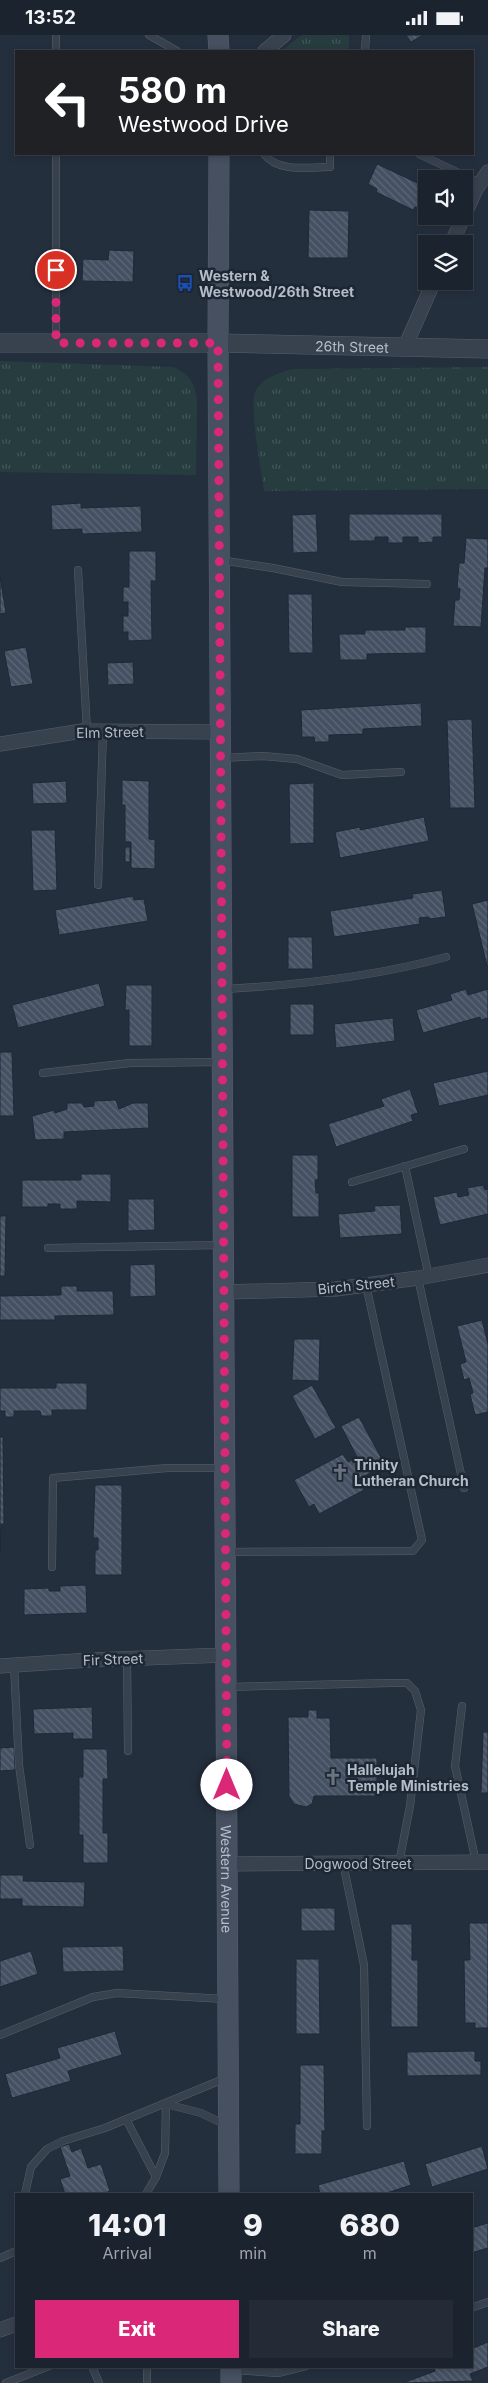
<!DOCTYPE html>
<html lang="en">
<head>
<meta charset="utf-8">
<style>
	:root { --surface:#1b232e; --page:#242b36; --text:#f1f3f6; --muted:#a0a4aa; --line:#39404a; --accent:#db2777 }
	body { margin:0; font-family:Inter,sans-serif; background:var(--page); color:var(--text); height:100vh; display:flex; flex-direction:column; font-size:19px; white-space:nowrap }
	* { box-sizing:border-box; margin:0 }
	p { font-size:16px; color:var(--muted) }
	.icon { flex:none; width:28px; height:28px; fill:none; stroke:currentColor; stroke-width:2; stroke-linecap:round; stroke-linejoin:round }
	.map { position:relative; flex:1; overflow:hidden }
	.panel { position:absolute; left:15px; top:2158px; width:458px; height:175px; display:flex; flex-direction:column; background:var(--surface); border-radius:0px; box-shadow:0 2px 8px #0003,0 0 0 1px var(--line) }
	.panel>* { flex:none }
	.guide { position:absolute; left:15px; top:15px; width:459px; height:105px; border-radius:0px; box-shadow:0 2px 8px #0003,0 0 0 1px var(--line); background:#202124; color:#fff; overflow:hidden }
	.fabs { position:absolute; left:418px; top:135px; display:grid; gap:10px }
	.fabs a { display:grid; place-items:center; width:55px; height:55px; border-radius:0px; background:var(--surface); box-shadow:0 2px 8px #0003,0 0 0 1px var(--line); font-size:25px }
	.pin { position:absolute; display:grid; place-items:center; width:42px; height:42px; color:#fff; margin:-21px; border:2px solid #fff; border-radius:50%; box-shadow:0 1px 5px #0007 }
	.me { position:absolute; width:55px; margin:-28px; rotate:0deg; stroke-linejoin:round; filter:drop-shadow(0 0 4px #0008) }
	.turn { display:flex; align-items:center; gap:18px; height:105px; padding:0 20px; font-size:22px }
	.turn .icon { width:65px; height:65px; stroke-width:2.5 }
	.turn b { display:block; font-size:35px; line-height:42px }
	.eta { display:flex; justify-content:space-evenly; align-items:center; height:85px; text-align:center }
	.eta b { font-size:30px; font-weight:800; line-height:35px }
	.button { display:flex; gap:10px; margin-top:auto; padding:10px 20px }
	.button a { flex:1; height:58px; border-radius:0px; background:var(--accent); color:#fff; font-size:20px; font-weight:800; line-height:58px; text-align:center }
	.button a+a { background:var(--page); color:var(--text) }
	.status { display:flex; justify-content:space-between; align-items:center; height:35px; padding:0 25px; background:var(--surface); direction:ltr }
	.status svg { height:14px; fill:currentColor }
	.map>svg:first-child { display:block }
	.grass { fill:url(#grass-tufts) }
	.building { fill:url(#building-back-hatch); stroke:#1f2835 }
	.lines { fill:none; stroke-linecap:round; stroke-linejoin:round }
	.service-casing { stroke:#565f6c; stroke-width:8 }
	.minor-casing { stroke:#565f6c; stroke-width:15 }
	.tertiary-casing { stroke:#565f6c; stroke-width:19 }
	.secondary-casing { stroke:#565f6c; stroke-width:21 }
	.service { stroke:#38414e; stroke-width:7 }
	.minor { stroke:#38414e; stroke-width:14 }
	.tertiary { stroke:#38414e; stroke-width:18 }
	.secondary { stroke:#465061; stroke-width:20 }
	.route { stroke:#db2777; stroke-width:9; stroke-dasharray:0 16.2 }
	.labels { text-anchor:middle; dominant-baseline:central; stroke-width:5; stroke-linejoin:round; paint-order:stroke }
	.poi-label { font-size:14px; font-weight:bold; fill:#b4bcc9; stroke:#1d2633; text-anchor:start }
	.street-label { font-size:14px; fill:#b4bcc9; stroke:#1d2633 }
</style>
</head>
<body>
<div class="status"><b>13:52</b><svg viewBox="0 0 49 12"><path d="M0 12V9h3v3zM5 12V6h3v6zM10 12V3h3v9zM15 12V0h3v12zM26 1h20v11H26zM47 4h2v5h-2z"/></svg></div>
<div class="map">
<svg width="488" height="2348" viewBox="0 0 488 2348">
	<defs>
		<pattern id="grass-tufts" width="24" height="20" patternUnits="userSpaceOnUse" patternTransform="scale(1.25)"><rect width="24" height="20" fill="#263c3f"/><path d="M3 7l-1-3M5 7V3M7 7l1-3M15 17l-1-3M17 17v-4M19 17l1-3" fill="none" stroke="#435659"/></pattern>
		<pattern id="building-back-hatch" width="6" height="6" patternUnits="userSpaceOnUse" patternTransform="scale(1.25)"><rect width="6" height="6" fill="#455162"/><path d="M-1 5l2 2M0 0l6 6M5-1l2 2" fill="none" stroke="#5d6877"/></pattern>
	</defs>
	<rect width="100%" height="100%" fill="#242f3e"/>
	<g class="grass">
		<path d="M302,0H349V16H281Z"/>
		<path d="M0,326L173,332C189,339 194,347 197,364L196,440L0,437Z"/>
		<path d="M488,332V454L264,456C262,437 248,369 256,355C264,342 279,338 292,334Z"/>
	</g>
	<g class="building">
		<path d="M406,0H423L411,7Z"/>
		<path d="M377,129L426,152V171L424,176L415,172L413,175L376,157L377,154L368,149Z"/>
		<path d="M309,175L349,176L348,223H308Z"/>
		<path d="M109,215L134,216L133,247L82,246L83,224L108,225Z"/>
		<path d="M81,468V473L141,471L142,497L82,499V494L52,495L51,470Z"/>
		<path d="M316,479L318,517L293,518L292,480Z"/>
		<path d="M349,479H442V502H433V507L418,508V502H403V508H388V502H375V506H349Z"/>
		<path d="M466,503L488,504V533H485L481,592L453,591L455,565H459L460,554L457,553L459,528H464Z"/>
		<path d="M129,516H156V546H151L152,605L128,606V597H123V581H128V567H123V552H129Z"/>
		<path d="M0,541L6,578L0,579Z"/>
		<path d="M288,559H312L313,618H289Z"/>
		<path d="M405,592H426V618L367,619V625H340L339,599H365V595H405Z"/>
		<path d="M26,612L33,649L11,652L4,616Z"/>
		<path d="M133,627L134,649L108,650L107,628Z"/>
		<path d="M421,668L422,691L363,694V699L329,700V707H315L314,702H302L301,675Z"/>
		<path d="M472,684L475,773H450L447,685Z"/>
		<path d="M122,745L149,746V804L155,805V834L131,833V807H125V770H122Z"/>
		<path d="M66,746L67,768L33,769L32,748Z"/>
		<path d="M314,748V808L290,809L289,749Z"/>
		<path d="M424,782L429,806L340,823L335,797L360,792V795Z"/>
		<path d="M31,795H55L57,855L33,856Z"/>
		<rect x="125" y="812" width="5" height="15"/>
		<path d="M442,855L446,882L429,884V882L419,883L420,889L334,902L330,876L413,863L412,859Z"/>
		<path d="M133,861L134,865L144,864L148,886L59,900L55,875Z"/>
		<path d="M488,865V930L487,931L472,869Z"/>
		<path d="M288,902H312L313,934H288Z"/>
		<path d="M99,948L105,971L18,993L12,970Z"/>
		<path d="M126,950H152V1011H129V975H125Z"/>
		<path d="M466,954L468,960L488,954V983L481,985L480,982L423,998L416,975L452,965L450,959Z"/>
		<rect x="290" y="969" width="24" height="31"/>
		<path d="M393,983L395,1006L336,1013L334,989Z"/>
		<path d="M0,1017H12L14,1081H0Z"/>
		<path d="M488,1036V1060L439,1071L433,1048Z"/>
		<path d="M410,1054L418,1078L411,1080L413,1086L336,1112L328,1089L384,1071L381,1064Z"/>
		<path d="M116,1065L119,1074L133,1068H148L149,1093L64,1097V1104L35,1105L32,1081L54,1075L55,1078L67,1074V1068H82L84,1072L94,1071V1066Z"/>
		<path d="M292,1120H318V1145H315L316,1158H319V1182H292Z"/>
		<path d="M81,1139H111V1167L77,1166V1174H60V1169H48V1172H22V1145H81Z"/>
		<path d="M483,1150L485,1155L488,1154V1179L440,1190L433,1162L457,1157L458,1162L469,1160L467,1153Z"/>
		<path d="M128,1164H154L155,1195L128,1196Z"/>
		<path d="M400,1170L402,1199L340,1203L338,1179L375,1176L374,1171Z"/>
		<path d="M0,1181H6L5,1241H0Z"/>
		<path d="M155,1229L156,1261L130,1262V1230Z"/>
		<path d="M61,1251H77V1256H113L114,1280L55,1281V1285H0V1261L61,1260Z"/>
		<path d="M482,1285L488,1309V1377L475,1380L470,1359L473,1358L469,1343L464,1345L460,1329L466,1327L457,1291Z"/>
		<path d="M294,1304H320L319,1346L292,1345Z"/>
		<path d="M56,1348H87V1375H52V1381H41L40,1376H14V1382H5V1376H0V1353H56Z"/>
		<path d="M312,1350L336,1393L315,1404L292,1361Z"/>
		<path d="M359,1382L385,1430L359,1444L364,1455L319,1479L314,1469L309,1472L294,1445L343,1419L348,1427L357,1422L341,1391Z"/>
		<path d="M0,1402H3L4,1489H1L0,1516Z"/>
		<path d="M95,1450H122V1540H95V1515H98V1503H93Z"/>
		<path d="M86,1550L87,1578L24,1580V1554L49,1553V1556H60V1551Z"/>
		<path d="M92,1672L93,1704H73V1698L34,1699L33,1674Z"/>
		<path d="M308,1675H317V1683H330L331,1723H377V1761H314L312,1769L306,1772L294,1769L289,1761L288,1682H308Z"/>
		<path d="M483,1697H488V1758H481Z"/>
		<path d="M14,1712L15,1735L0,1736V1713Z"/>
		<path d="M83,1714H107L108,1744H103V1798H108V1828H83V1800H79V1742H83Z"/>
		<path d="M0,1840H24L23,1846L85,1847L84,1872L22,1871V1864H0Z"/>
		<rect x="301" y="1873" width="34" height="23"/>
		<path d="M469,1888H488V1993H475V1988H465L464,1925H470Z"/>
		<path d="M391,1889H412V1925H418V1992H391Z"/>
		<path d="M123,1911L124,1936L63,1937L62,1912Z"/>
		<path d="M31,1916L38,1939L0,1952V1926Z"/>
		<path d="M296,1924H319L320,1999H296Z"/>
		<path d="M115,1996L122,2020L68,2036L71,2046L12,2063L5,2039L60,2023L57,2013Z"/>
		<path d="M475,2016V2026H481V2040L407,2041V2017Z"/>
		<path d="M300,2030H324L325,2096H322V2119H295V2089H300Z"/>
		<path d="M69,2109L72,2117L81,2113L88,2133L101,2129L110,2156L103,2159H65L60,2144L70,2141L60,2112Z"/>
		<path d="M482,2111L488,2134L432,2152L425,2129Z"/>
		<path d="M404,2126L411,2150L384,2159H320L318,2150Z"/>
		<path d="M488,2188V2213L471,2218V2193Z"/>
		<path d="M488,2307V2332L470,2339L473,2346L403,2348L435,2336L433,2331H471V2314Z"/>
	</g>
	<g class="lines">
		<g class="service-casing">
			<g id="service">
				<path d="M56,0V16"/>
				<path d="M149,0L177,16"/>
				<path d="M365,16L366,0"/>
				<path d="M264,119C278,138 309,132 330,132V119"/>
				<path d="M419,119L480,148"/>
				<path d="M56,308V119"/>
				<path d="M220,525L273,533L342,547L427,549"/>
				<path d="M78,535L87,696"/>
				<path d="M222,723L263,721L297,724L342,740L401,737"/>
				<path d="M98,850L103,696"/>
				<path d="M225,954C300,950 373,942 446,922"/>
				<path d="M43,1038L130,1028L222,1027"/>
				<path d="M405,1131L429,1242"/>
				<path d="M352,1147L464,1114"/>
				<path d="M48,1213L222,1210"/>
				<path d="M418,1243L464,1453"/>
				<path d="M226,1517L413,1516L422,1505L366,1250"/>
				<path d="M52,1532L53,1443L167,1433H224"/>
				<path d="M127,1624L128,1716"/>
				<path d="M14,1630L19,1730L30,1810"/>
				<path d="M228,1652L391,1648H407L415,1656L421,1675L410,1771L399,1828"/>
				<path d="M462,1671L455,1731L476,1827"/>
				<path d="M343,1828L364,1930L367,2091"/>
				<path d="M0,2000L93,1962L117,1958L225,1964"/>
				<path d="M166,2069L201,2078L226,2090"/>
				<path d="M126,2084L156,2142L165,2118L166,2069"/>
				<path d="M25,2159L31,2132L47,2114L63,2106L105,2093L226,2043"/>
				<path d="M146,2159L156,2142"/>
				<path d="M0,2223L14,2217"/>
				<path d="M471,2273L488,2267"/>
				<path d="M92,2331L99,2348"/>
				<path d="M147,2331V2348"/>
				<path d="M233,2335L278,2338L306,2331"/>
				<path d="M6,2348L49,2331"/>
			</g>
		</g>
		<g class="minor-casing">
			<g id="minor">
				<path d="M265,16L284,0"/>
				<path d="M464,181L476,154L488,137"/>
				<path d="M451,209L464,181"/>
				<path d="M405,312L434,246"/>
				<path d="M0,709L82,696L221,697"/>
				<path d="M223,1257L336,1254L418,1243L488,1230"/>
				<path d="M0,1631L90,1625L226,1620"/>
				<path d="M227,1829L488,1827"/>
				<path d="M0,2295L16,2289"/>
			</g>
		</g>
		<g class="tertiary-casing">
			<g id="tertiary">
				<path id="s1" d="M0,308H218L488,314"/>
			</g>
		</g>
		<g class="secondary-casing">
			<g id="secondary">
				<path d="M218,0L219,16"/>
				<path id="s2" d="M219,119L218,308L229,2159"/>
				<path d="M231,2331V2348"/>
			</g>
		</g>
		<use href="#service" class="service"/>
		<use href="#minor" class="minor"/>
		<use href="#tertiary" class="tertiary"/>
		<use href="#secondary" class="secondary"/>
	</g>
	<g class="lines">
		<path class="route" d="M56,235V308H218L227,1750"/>
	</g>
	<defs>
		<g id="bus-bare" transform="scale(1.35)"><path d="M-5-6H5V4H4V6H2V4H-2V6H-4V4H-5ZM-3.5-4V0h7V-4ZM-3.5 1.2v1.5H-2V1.2ZM2 1.2v1.5H3.5V1.2Z" fill="#1a4fb4" stroke="#1d2633" stroke-width="2.5" paint-order="stroke"/></g>
		<g id="church-bare" transform="scale(1.35)"><path d="M-1.2-6h2.4v3.5h3.3v2.4h-3.3V6h-2.4V-.1h-3.3v-2.4h3.3Z" fill="#6b7280" stroke="#1d2633" stroke-width="2.5" paint-order="stroke"/></g>
	</defs>
	<g fill-rule="evenodd">
		<use href="#bus-bare" x="185" y="248"/>
		<use href="#church-bare" x="340" y="1437"/>
		<use href="#church-bare" x="333" y="1742"/>
	</g>
	<g class="labels">
		<g class="poi-label">
			<text x="199" y="240">Western &amp;<tspan x="199" dy="16">Westwood/26th Street</tspan></text>
			<text x="354" y="1429">Trinity<tspan x="354" dy="16">Lutheran Church</tspan></text>
			<text x="347" y="1734">Hallelujah<tspan x="347" dy="16">Temple Ministries</tspan></text>
		</g>
		<g class="street-label">
			<text stroke="none"><textPath href="#s1" startOffset="352">26th Street</textPath></text>
			<text transform="translate(110 697) rotate(-1)">Elm Street</text>
			<text transform="translate(356 1250) rotate(-6)">Birch Street</text>
			<text transform="translate(113 1624) rotate(-2)">Fir Street</text>
			<text x="358" y="1828">Dogwood Street</text>
			<text stroke="none"><textPath href="#s2" startOffset="1725">Western Avenue</textPath></text>
		</g>
	</g>
</svg>
<div class="fabs">
<a><svg class="icon" aria-label="sound" viewBox="0 0 24 24"><path d="M4 9h4l5-4v14l-5-4H4zM17 9q2 3 0 6"/></svg></a>
<a><svg class="icon" aria-label="layers" viewBox="0 0 24 24"><path d="M12 4l9 5-9 5-9-5zM3 14l9 5 9-5"/></svg></a>
</div>
<div class="pin" style="left:56px;top:235px;background:#d93025"><svg class="icon" aria-label="arrive" viewBox="0 0 24 24"><path d="M6 21V4h12l-3 4 3 4H6"/></svg></div>
<svg class="me" style="left:227px;top:1750px" viewBox="-20 -20 40 40"><circle r="19" fill="#fff"/><path d="M0-13L10 11 0 6-10 11z" fill="#db2777"/></svg>
<div class="guide">
<div class="turn"><svg class="icon" aria-label="left" viewBox="0 0 24 24"><path d="M17 20v-9H6M10 6l-5 5 5 5"/></svg><div><b>580 m</b>Westwood Drive</div></div>
</div>
<section class="panel">
<div class="eta">
<div><b>14:01</b><p>Arrival</p></div>
<div><b>9</b><p>min</p></div>
<div><b>680</b><p>m</p></div>
</div>
<div class="button"><a>Exit</a><a>Share</a></div>
</section>
</div>
</body>
</html>
